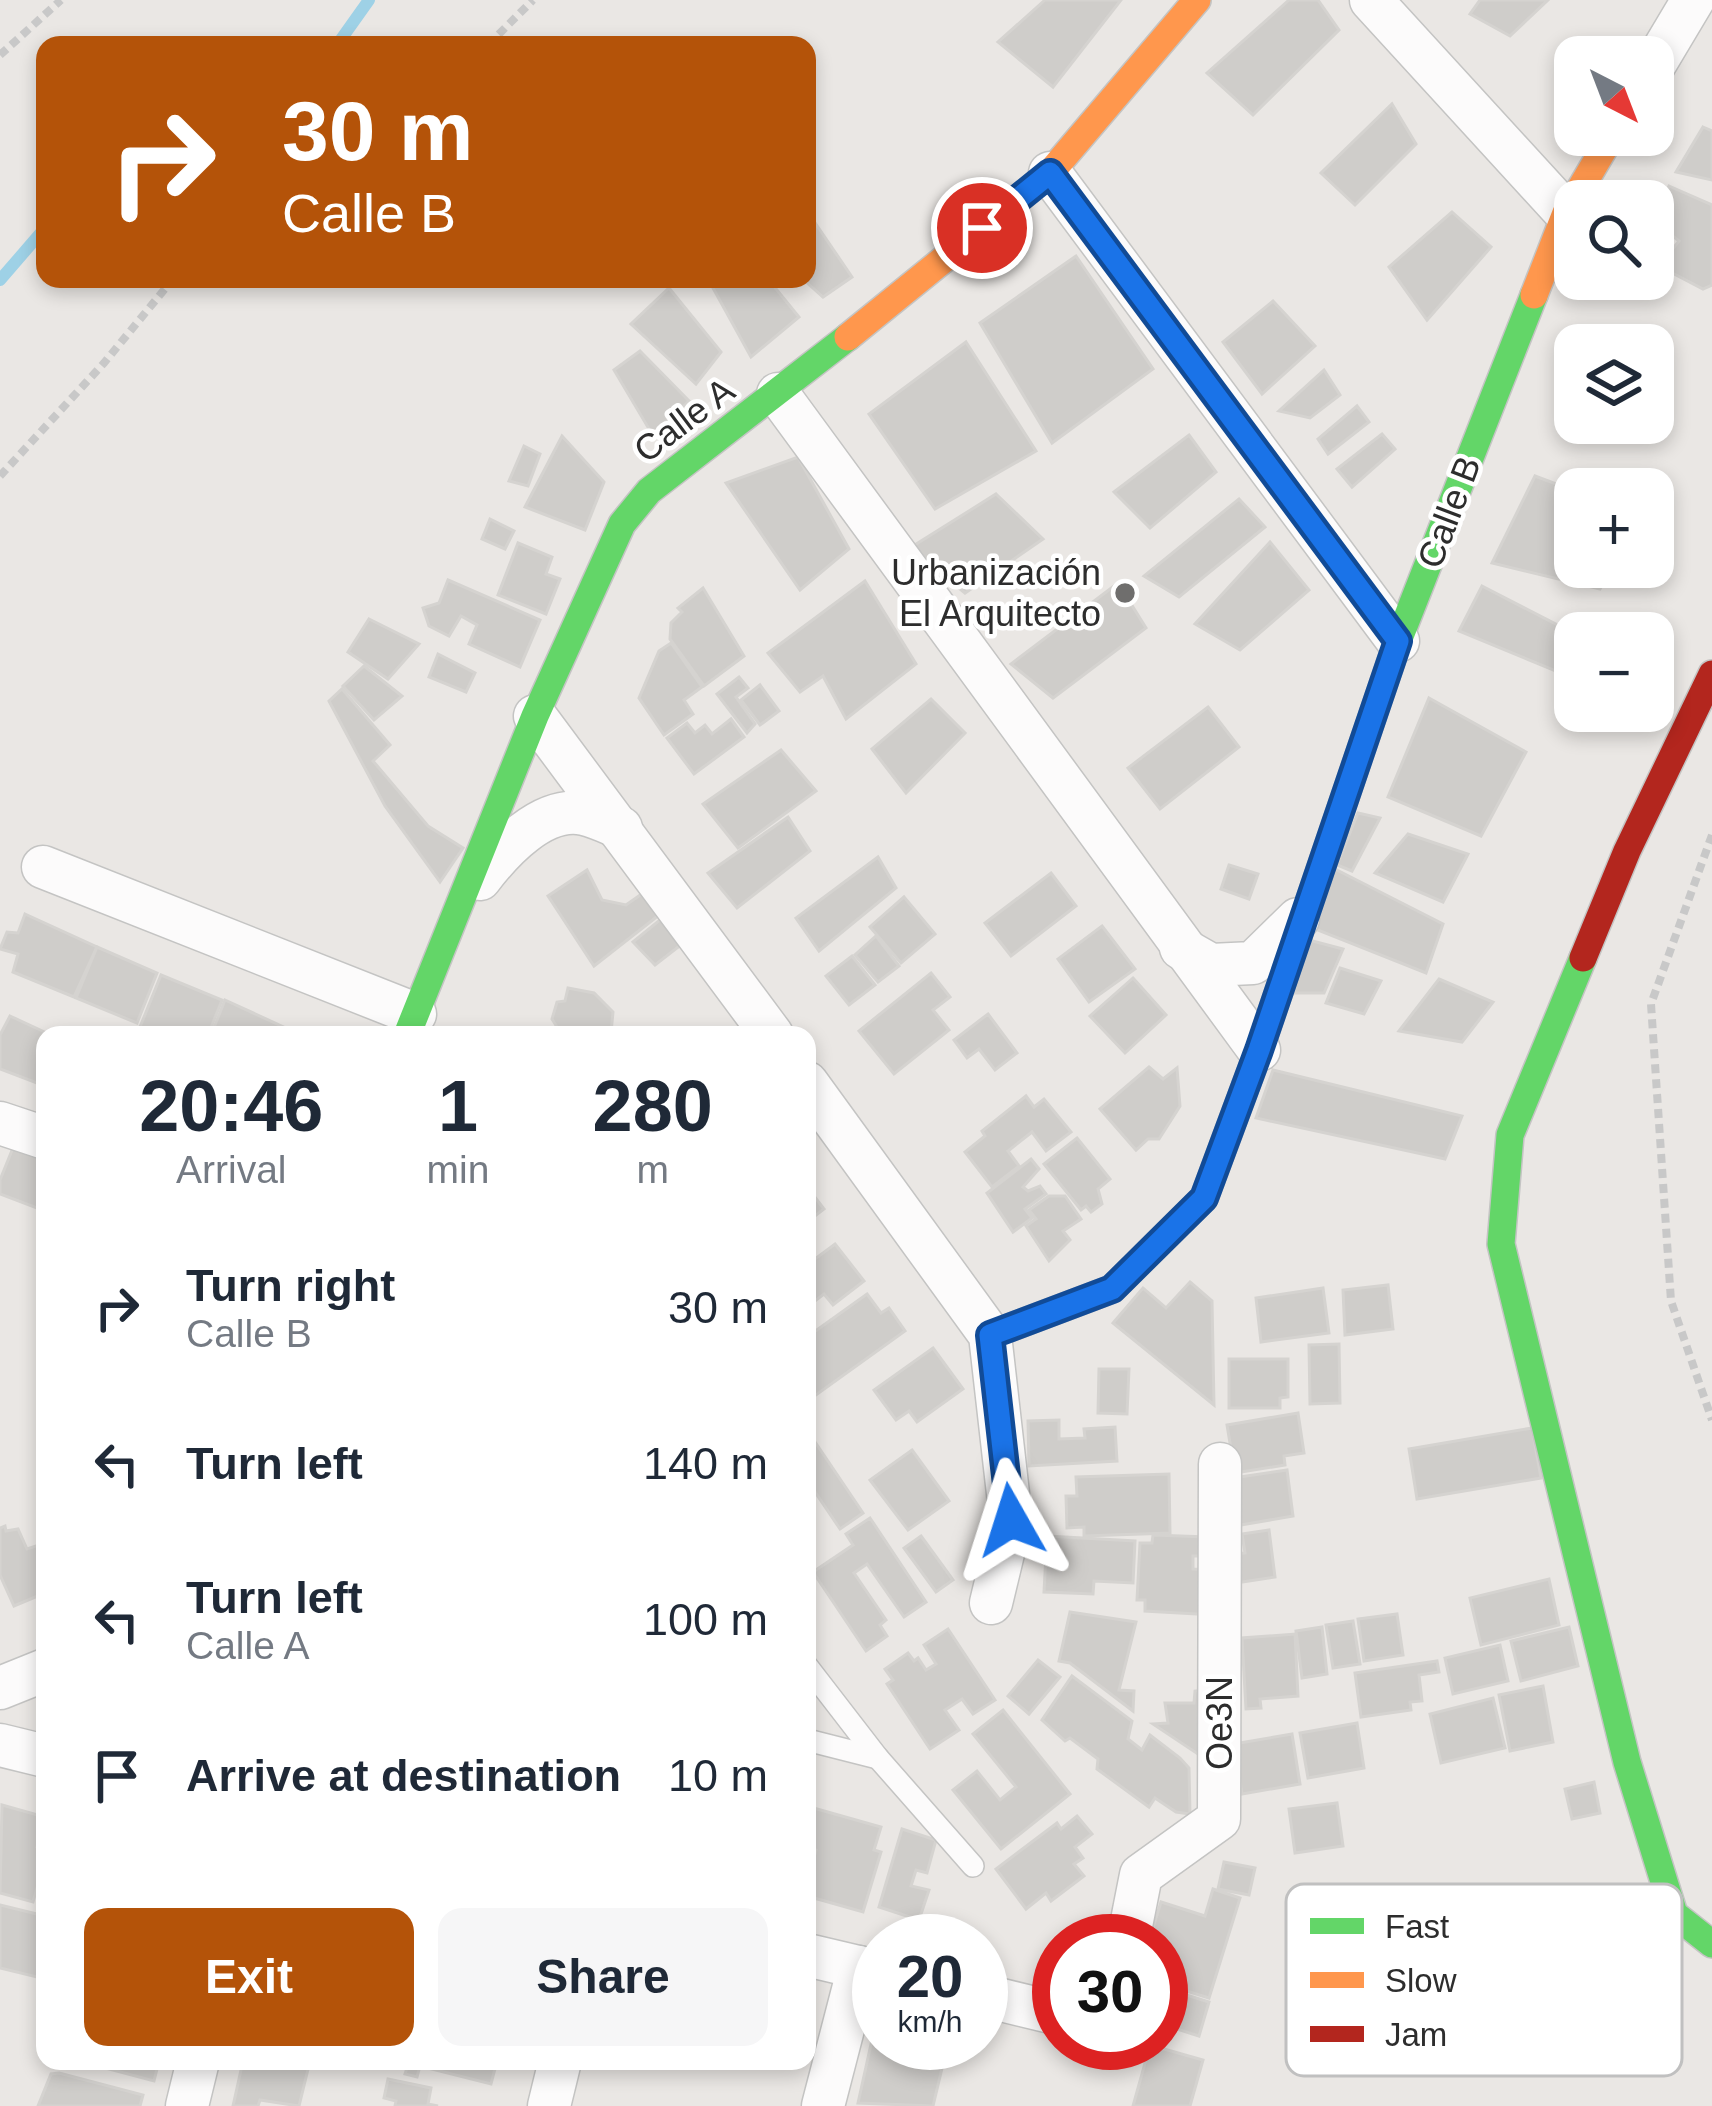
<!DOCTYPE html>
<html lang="en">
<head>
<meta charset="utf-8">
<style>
	:root { --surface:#fff; --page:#f6f6f7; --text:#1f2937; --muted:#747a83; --accent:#b45309 }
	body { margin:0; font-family:Arial,sans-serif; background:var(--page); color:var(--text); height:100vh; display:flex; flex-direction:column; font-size:45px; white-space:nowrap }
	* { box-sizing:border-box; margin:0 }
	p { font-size:39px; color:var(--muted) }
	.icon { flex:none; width:66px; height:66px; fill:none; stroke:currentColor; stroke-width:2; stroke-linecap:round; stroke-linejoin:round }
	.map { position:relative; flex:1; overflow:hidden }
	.details { position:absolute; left:36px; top:1026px; width:780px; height:1044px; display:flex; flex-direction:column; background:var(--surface); border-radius:24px; box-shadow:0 6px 18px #0003 }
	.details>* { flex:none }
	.banner { position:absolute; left:36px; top:36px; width:780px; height:252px; border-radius:24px; box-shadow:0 6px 18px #0003; background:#b45309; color:#fff; overflow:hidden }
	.needle { width:78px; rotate:138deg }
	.tools { position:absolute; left:1554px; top:36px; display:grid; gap:24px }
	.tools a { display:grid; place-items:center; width:120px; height:120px; border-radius:24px; background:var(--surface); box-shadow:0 6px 18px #0003; font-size:60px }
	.speed { position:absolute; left:852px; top:1914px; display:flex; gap:24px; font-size:60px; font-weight:700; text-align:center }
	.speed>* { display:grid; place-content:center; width:156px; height:156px; border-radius:50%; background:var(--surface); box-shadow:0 6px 18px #0003; line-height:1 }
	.speed small { font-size:30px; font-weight:400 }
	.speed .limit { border:18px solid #d22; background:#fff; color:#111 }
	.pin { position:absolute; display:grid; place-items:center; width:102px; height:102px; color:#fff; margin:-51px; border:6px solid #fff; border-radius:50%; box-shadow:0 3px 12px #0007 }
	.me { position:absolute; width:132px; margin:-66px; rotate:354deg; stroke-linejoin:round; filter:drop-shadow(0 0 9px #0008) }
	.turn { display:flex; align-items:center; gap:42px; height:252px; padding:0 48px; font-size:54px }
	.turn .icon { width:156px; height:156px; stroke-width:2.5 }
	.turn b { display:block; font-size:84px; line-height:102px }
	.eta { display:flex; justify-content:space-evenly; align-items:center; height:204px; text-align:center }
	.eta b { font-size:72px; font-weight:800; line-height:84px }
	.button { display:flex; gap:24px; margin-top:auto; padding:24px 48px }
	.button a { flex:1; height:138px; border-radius:24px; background:var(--accent); color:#fff; font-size:48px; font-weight:800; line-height:138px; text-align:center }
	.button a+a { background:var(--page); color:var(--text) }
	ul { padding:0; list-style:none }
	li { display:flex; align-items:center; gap:36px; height:156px; padding:0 48px }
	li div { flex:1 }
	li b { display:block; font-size:45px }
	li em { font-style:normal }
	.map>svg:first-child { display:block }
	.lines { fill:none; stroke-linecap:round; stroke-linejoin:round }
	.stream { stroke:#9ed1e6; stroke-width:12 }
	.building { fill:#cfcdca; stroke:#d5d3d0; stroke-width:3 }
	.lane-casing { stroke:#c4c4c3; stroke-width:24 }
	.street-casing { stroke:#c4c4c3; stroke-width:45 }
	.fast-casing { stroke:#c4c4c3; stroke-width:30 }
	.slow-casing { stroke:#c4c4c3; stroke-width:30 }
	.jam-casing { stroke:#c4c4c3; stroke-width:30 }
	.path { stroke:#c8c8c8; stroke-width:8; stroke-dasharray:9 6; stroke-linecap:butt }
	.lane { stroke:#fcfbfb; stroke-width:21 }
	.street { stroke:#fcfbfb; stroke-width:42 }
	.fast { stroke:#63d668; stroke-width:27 }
	.slow { stroke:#ff974d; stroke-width:27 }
	.jam { stroke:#b3261e; stroke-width:27 }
	.route-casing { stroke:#114b97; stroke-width:30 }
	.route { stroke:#1a73e8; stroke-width:21 }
	.poi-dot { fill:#6f6e6d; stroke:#fff; stroke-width:4.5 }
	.labels { text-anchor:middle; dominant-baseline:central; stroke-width:9; stroke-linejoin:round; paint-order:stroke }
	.street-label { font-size:36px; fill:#2d2d2d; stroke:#fff }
	.poi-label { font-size:36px; fill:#2d2d2d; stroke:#fff; text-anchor:end }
	.key { fill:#fff; stroke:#c0c0c0; stroke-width:3 }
	.key-label { font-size:33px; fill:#2d2d2d }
</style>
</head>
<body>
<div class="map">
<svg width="1712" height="2106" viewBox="0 0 1712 2106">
	<rect width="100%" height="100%" fill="#eae7e4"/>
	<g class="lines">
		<g class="stream">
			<path d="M337,45L369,0"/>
			<path d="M0,280L45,228"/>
		</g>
	</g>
	<g class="building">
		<path d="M1045,0H1121L1053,87L998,42Z"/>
		<path d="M1289,0H1318L1339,30L1253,115L1207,73Z"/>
		<path d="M1480,0H1548L1510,36L1470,14Z"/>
		<path d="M1392,104L1416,144L1355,205L1321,173Z"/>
		<path d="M1703,127L1712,131V180L1676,172Z"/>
		<path d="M1669,186L1712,205V285L1703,289L1659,266L1679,241L1653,220Z"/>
		<path d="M807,211L852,277L823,297L803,279H807Z"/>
		<path d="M1452,212L1491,247L1427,320L1389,267Z"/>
		<path d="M1076,256L1153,369L1052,443L980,323Z"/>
		<path d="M708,279H768L799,317L751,357Z"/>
		<path d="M669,288L721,352L696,384L631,324Z"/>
		<path d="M1273,301L1315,346L1262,394L1223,342Z"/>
		<path d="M966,342L1036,451L935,509L869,414Z"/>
		<path d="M640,351L689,401L652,434L614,370Z"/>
		<path d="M1324,370L1340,395L1310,418L1279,411Z"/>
		<path d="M1357,406L1369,422L1328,454L1318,439Z"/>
		<path d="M1653,408L1665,413L1657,433L1633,423H1653Z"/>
		<path d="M1382,434L1395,449L1352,487L1337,469Z"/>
		<path d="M1189,435L1216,472L1150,528L1114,492Z"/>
		<path d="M562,436L604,482L585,530L525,507Z"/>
		<path d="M524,446L540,454L528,486L509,481Z"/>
		<path d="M798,457L849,549L800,590L726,483Z"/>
		<path d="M1535,476L1575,491V567H1612L1600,589L1492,563Z"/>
		<path d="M996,494L1043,539L965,593L910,548Z"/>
		<path d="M1239,499L1265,527L1179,597L1144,576Z"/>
		<path d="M490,519L514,531L505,549L482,539Z"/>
		<path d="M1270,542L1309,590L1240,650L1195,624Z"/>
		<path d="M518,543L552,557L546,574L560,579L546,614L498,595Z"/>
		<path d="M448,580L540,620L520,667L469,644L477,625L461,616L449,636L429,626L423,608L439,603Z"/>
		<path d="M865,581L916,664L846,719L823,676L800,692L768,653Z"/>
		<path d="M1118,583L1146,628L1053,698L1011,664Z"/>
		<path d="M1482,586L1575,634V647L1558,672L1459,631Z"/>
		<path d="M703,588L744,656L704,686L670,639L671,623L682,612L678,608Z"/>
		<path d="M369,619L419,644L388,679L348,652Z"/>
		<path d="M671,643L702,687L684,700L693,714L664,735L639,698L659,651Z"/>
		<path d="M438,654L475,673L466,692L429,677Z"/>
		<path d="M364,666L402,696L374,720L343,686Z"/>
		<path d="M739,677L748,688L736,697L755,724L747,733L717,694Z"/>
		<path d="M760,685L779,711L760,725L741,700Z"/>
		<path d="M342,689L390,745L373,761L428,826L463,848L440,882L385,806L329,701Z"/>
		<path d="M1429,698L1526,752L1481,836L1388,797Z"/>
		<path d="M931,699L965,733L906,793L872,749Z"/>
		<path d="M1208,707L1239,747L1160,809L1128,768Z"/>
		<path d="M731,719L744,737L694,774L667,738L687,723L695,733L705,725L712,734Z"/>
		<path d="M781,750L816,791L738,848L703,804Z"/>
		<path d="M1358,813L1380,818L1352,871L1337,865Z"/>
		<path d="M788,817L810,851L737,908L708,873Z"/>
		<path d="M1408,834L1468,854L1443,902L1375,873Z"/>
		<path d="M878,857L896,888L819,951L796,918Z"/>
		<path d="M1229,865L1258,874L1249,899L1221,889Z"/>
		<path d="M1331,867L1443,924L1426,973L1310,927Z"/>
		<path d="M587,870L602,900L626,905L646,891L659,915L594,966L548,896Z"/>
		<path d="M1051,873L1076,906L1011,956L985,923Z"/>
		<path d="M904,897L935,934L901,963L870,927Z"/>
		<path d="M25,914L97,947L74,997L13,972L18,954L0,949L7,932L18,933Z"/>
		<path d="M661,919L682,944L655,965L633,942Z"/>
		<path d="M1102,926L1135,969L1089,1002L1058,959Z"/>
		<path d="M876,936L899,966L878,982L855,955Z"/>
		<path d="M1305,939L1343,949L1324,993H1294Z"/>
		<path d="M97,947L157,973L137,1023L76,998Z"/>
		<path d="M852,956L875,985L849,1005L826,976Z"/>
		<path d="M1340,968L1381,981L1364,1014L1326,1003Z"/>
		<path d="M931,973L950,997L933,1010L949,1030L894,1074L859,1031Z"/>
		<path d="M161,975L222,1000L208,1035H160L140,1027Z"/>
		<path d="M1133,978L1166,1015L1125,1053L1090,1016Z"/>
		<path d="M1439,979L1493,1002L1462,1042L1399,1031Z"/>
		<path d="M568,988L594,993L613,1012L611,1033L562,1035L552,1019L557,1002L565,1001Z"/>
		<path d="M225,1000L288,1029L286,1035H211Z"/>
		<path d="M988,1014L1017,1053L995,1070L979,1049L967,1058L954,1040Z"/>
		<path d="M10,1016L51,1035H45V1086L0,1069V1035Z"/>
		<path d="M1149,1067L1163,1079L1177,1068L1180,1106L1159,1139H1148L1136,1150L1100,1109Z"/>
		<path d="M1273,1070L1462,1116L1445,1159L1256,1118Z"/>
		<path d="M1026,1096L1034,1107L1044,1099L1071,1132L1046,1151L1032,1132L1008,1151L1019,1166L992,1187L965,1152L985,1136L982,1131Z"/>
		<path d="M1077,1138L1110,1179L1098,1189L1102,1204L1091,1212L1086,1206L1081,1210L1044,1164Z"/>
		<path d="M15,1143L45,1155V1211L0,1194V1180Z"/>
		<path d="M1031,1159L1039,1169L1023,1187L1028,1191L1040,1186L1046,1194L1025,1209L1032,1218L1013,1232L987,1193Z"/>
		<path d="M807,1187L824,1209L807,1222Z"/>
		<path d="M1049,1196H1065L1081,1219L1063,1231L1070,1240L1049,1261L1026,1226L1036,1219L1029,1210Z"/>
		<path d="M835,1244L864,1281L833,1305L824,1294L811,1304L807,1299V1265Z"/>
		<path d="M1190,1282L1212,1301L1214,1405L1113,1323L1143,1288L1166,1308Z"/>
		<path d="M1388,1285L1393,1329L1345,1335L1343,1290Z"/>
		<path d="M1323,1288L1329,1333L1261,1342L1256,1298Z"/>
		<path d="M867,1294L881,1313L889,1308L905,1331L809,1400L807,1337Z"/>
		<path d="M1339,1344L1340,1403L1310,1404L1309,1345Z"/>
		<path d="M933,1348L963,1389L917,1422L909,1411L896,1420L874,1390Z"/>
		<path d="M1229,1359H1288V1397L1280,1398V1408H1229Z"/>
		<path d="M1099,1369H1129L1127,1414L1098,1413Z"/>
		<path d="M1298,1413L1304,1453L1284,1456L1285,1465L1235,1473L1227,1425Z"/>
		<path d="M1059,1420V1439L1085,1438L1084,1429L1115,1427L1117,1461L1029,1466L1028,1421Z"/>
		<path d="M1532,1428L1541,1478L1417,1499L1409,1449Z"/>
		<path d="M807,1430L863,1513L840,1529L807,1480Z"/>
		<path d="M912,1450L949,1501L908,1530L870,1480Z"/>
		<path d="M1287,1470L1293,1516L1241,1525L1233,1478Z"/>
		<path d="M1169,1474L1170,1533L1084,1536V1527L1067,1528L1066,1496H1077L1076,1477Z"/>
		<path d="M870,1518L926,1602L904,1617L867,1564L854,1573L886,1620L880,1625L887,1636L866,1651L813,1572L853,1545L846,1534Z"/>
		<path d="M5,1526L6,1531L18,1529L27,1549L45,1543V1593L14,1606L0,1575V1528Z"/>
		<path d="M1269,1530L1275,1577L1229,1584L1224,1555L1245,1553L1242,1534Z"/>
		<path d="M1153,1535L1207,1537L1206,1556H1193V1569L1210,1570L1213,1615L1145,1611V1600H1137L1140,1543H1152Z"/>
		<path d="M921,1536L953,1580L936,1592L904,1548Z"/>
		<path d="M1047,1536L1135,1541L1133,1583L1094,1581L1093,1594L1044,1592Z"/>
		<path d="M1549,1579L1559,1625L1481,1645L1470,1598Z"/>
		<path d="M1070,1612L1136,1622L1119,1690L1134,1691L1133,1711L1070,1663L1059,1661Z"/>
		<path d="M1397,1614L1403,1655L1364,1661L1358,1619Z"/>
		<path d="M1353,1621L1360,1664L1333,1668L1326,1625Z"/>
		<path d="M1322,1627L1327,1674L1302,1678L1296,1631Z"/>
		<path d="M1569,1627L1578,1666L1521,1681L1511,1641Z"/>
		<path d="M948,1629L995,1700L973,1714L962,1699L945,1710L959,1730L930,1749L887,1684L893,1680L885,1669L908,1653L914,1661L918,1658L926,1670L936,1664L924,1645Z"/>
		<path d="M1295,1634L1298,1696L1260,1699L1261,1708L1246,1709L1242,1638Z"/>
		<path d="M1500,1645L1508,1681L1453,1694L1445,1658Z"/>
		<path d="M1038,1660L1060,1677L1029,1714L1008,1696Z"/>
		<path d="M1437,1661L1439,1672L1419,1675L1422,1701L1410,1702L1411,1710L1361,1717L1355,1673Z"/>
		<path d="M1072,1676L1132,1721L1128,1739L1142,1750L1150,1735L1180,1758L1189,1768L1190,1814L1176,1812L1155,1798L1149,1807L1097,1769L1098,1759L1070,1738L1065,1741L1042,1720Z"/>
		<path d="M1543,1686L1553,1742L1510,1751L1499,1695Z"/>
		<path d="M1205,1690L1207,1760L1153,1724L1168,1723L1165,1703H1194L1195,1691Z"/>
		<path d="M1493,1698L1505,1748L1441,1763L1430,1714Z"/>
		<path d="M1003,1710L1070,1794L1001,1849L953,1790L977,1771L1000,1800L1016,1787L973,1734Z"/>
		<path d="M1357,1723L1364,1768L1308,1778L1300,1733Z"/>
		<path d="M1292,1734L1300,1784L1242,1794L1234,1744Z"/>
		<path d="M1594,1782L1600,1813L1572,1819L1565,1789Z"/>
		<path d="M1337,1803L1343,1846L1295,1853L1289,1809Z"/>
		<path d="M2,1805L45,1817L37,1847L45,1849V1860L33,1902L0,1893Z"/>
		<path d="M810,1807L881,1827L874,1850L881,1852L863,1912L807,1896V1860L813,1861L816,1850L807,1848Z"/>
		<path d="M1077,1816L1092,1834L1075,1847L1083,1858L1074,1864L1084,1876L1051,1901L1046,1893L1026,1909L996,1869L1057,1823L1061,1829Z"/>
		<path d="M902,1829L936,1840L927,1873L916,1870L911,1886L929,1890L919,1920L879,1907Z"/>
		<path d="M1224,1862L1255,1868L1249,1895L1218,1889Z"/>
		<path d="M1213,1889L1240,1898L1209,1998L1161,1983V1941H1149L1161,1902L1205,1916Z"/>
		<path d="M0,1905L45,1916V1947L37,1977L0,1968Z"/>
		<path d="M1161,1987L1209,2002L1199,2036L1161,2024Z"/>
		<path d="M877,2017L879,2043H948L933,2106L858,2103Z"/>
		<path d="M1150,2045L1203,2060L1190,2106H1133Z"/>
		<path d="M79,2061H159L154,2081Z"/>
		<path d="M243,2061H310L299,2106L260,2100L258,2106H233Z"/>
		<path d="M392,2061H497L491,2084L420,2066L417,2077L405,2074L408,2065Z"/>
		<path d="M59,2073L143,2095L140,2106H38L51,2074Z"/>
		<path d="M388,2079L431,2088L428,2104L438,2106H395L396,2101L384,2098Z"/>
	</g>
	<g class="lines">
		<g class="lane-casing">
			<g id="lane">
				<path d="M807,1666L878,1758L973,1866"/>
				<path d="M807,1740L878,1758"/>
			</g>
		</g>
		<g class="street-casing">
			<g id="street">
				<path d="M1371,0L1566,213"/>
				<path d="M1653,67L1693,0"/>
				<path d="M1050,173L1398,641"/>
				<path d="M778,394L1259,1050"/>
				<path d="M535,716L772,1035"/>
				<path d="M43,867L415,1014"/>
				<path d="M480,879C502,850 543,805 584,814C597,817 609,823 621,828"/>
				<path d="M1181,948L1211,965L1253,963L1298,919"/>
				<path d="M807,1083L990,1335L1011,1520L991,1603"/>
				<path d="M0,1123L45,1138"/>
				<path d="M0,1688L45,1670"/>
				<path d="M0,1745L45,1756"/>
				<path d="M1128,1941L1141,1875L1219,1819L1220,1464"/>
				<path d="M807,1955L879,1972"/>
				<path d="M981,1995L1059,2014"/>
				<path d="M187,2106L198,2061"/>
				<path d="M549,2106L560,2061"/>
				<path d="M823,2106L859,1967"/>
			</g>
		</g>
		<g class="fast-casing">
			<g id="fast">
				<path d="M1583,958L1510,1135L1501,1244L1627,1762L1674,1914L1712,1944"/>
				<path d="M407,1035L535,716L622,524L649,491L848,337"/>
				<path d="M990,1335L1112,1289L1204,1198L1259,1050L1398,641L1534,295"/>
			</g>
		</g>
		<g class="slow-casing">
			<g id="slow">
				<path d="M1534,295L1566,213L1612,135"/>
				<path d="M848,337L1050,173L1197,0"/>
			</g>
		</g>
		<g class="jam-casing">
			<path id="jam" d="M1583,958L1627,851L1712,674"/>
		</g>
		<g class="path">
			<path d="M488,45L533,0"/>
			<path d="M0,55L61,0"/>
			<path d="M0,476L104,363L173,279"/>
			<path d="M1712,835L1651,1004L1671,1301L1712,1420"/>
		</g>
		<use href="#lane" class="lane"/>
		<use href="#street" class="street"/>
		<use href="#fast" class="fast"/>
		<use href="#slow" class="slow"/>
		<use href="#jam" class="jam"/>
	</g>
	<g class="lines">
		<g class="route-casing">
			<path id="route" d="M982,228L1050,173L1398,641L1259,1050L1204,1198L1112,1289L990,1335L1011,1520"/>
		</g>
		<use href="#route" class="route"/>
	</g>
	<circle class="poi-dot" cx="1125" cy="593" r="12"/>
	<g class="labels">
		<g class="street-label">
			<text transform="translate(684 420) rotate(-37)">Calle A</text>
			<text transform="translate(1449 512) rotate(-69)">Calle B</text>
			<text transform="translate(1219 1723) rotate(-90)">Oe3N</text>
		</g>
		<g class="poi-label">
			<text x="1101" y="572">Urbanización<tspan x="1101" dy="41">El Arquitecto</tspan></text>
		</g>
	</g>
	<rect x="1286" y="1884" width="396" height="192" rx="18" class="key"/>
	<rect x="1310" y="1918" width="54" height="16" fill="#63d668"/>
	<rect x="1310" y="1972" width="54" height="16" fill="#ff974d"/>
	<rect x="1310" y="2026" width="54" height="16" fill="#b3261e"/>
	<g class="key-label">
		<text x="1385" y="1938">Fast</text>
		<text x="1385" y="1992">Slow</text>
		<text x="1385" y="2046">Jam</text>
	</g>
</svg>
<div class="tools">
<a><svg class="needle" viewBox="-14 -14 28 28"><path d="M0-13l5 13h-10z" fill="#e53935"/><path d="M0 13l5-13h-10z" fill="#747a83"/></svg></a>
<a><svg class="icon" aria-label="search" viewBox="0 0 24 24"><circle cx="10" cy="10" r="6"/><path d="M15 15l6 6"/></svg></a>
<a><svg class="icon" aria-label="layers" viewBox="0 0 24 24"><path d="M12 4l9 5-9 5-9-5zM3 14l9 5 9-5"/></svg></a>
<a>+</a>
<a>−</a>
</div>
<div class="speed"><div>20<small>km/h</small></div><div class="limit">30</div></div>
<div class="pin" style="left:982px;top:228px;background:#d93025"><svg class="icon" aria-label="arrive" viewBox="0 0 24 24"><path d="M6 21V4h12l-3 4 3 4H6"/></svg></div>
<svg class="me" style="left:1011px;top:1520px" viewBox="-20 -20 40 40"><path d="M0-17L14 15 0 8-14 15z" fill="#1a73e8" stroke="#fff" stroke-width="4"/></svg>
<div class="banner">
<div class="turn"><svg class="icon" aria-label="right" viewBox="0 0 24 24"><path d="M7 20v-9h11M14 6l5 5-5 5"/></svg><div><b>30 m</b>Calle B</div></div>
</div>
<section class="details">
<div class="eta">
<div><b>20:46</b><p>Arrival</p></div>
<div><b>1</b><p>min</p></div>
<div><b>280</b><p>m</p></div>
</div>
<ul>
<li><svg class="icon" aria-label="right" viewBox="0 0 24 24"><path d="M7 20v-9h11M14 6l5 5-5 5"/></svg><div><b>Turn right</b><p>Calle B</p></div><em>30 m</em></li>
<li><svg class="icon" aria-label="left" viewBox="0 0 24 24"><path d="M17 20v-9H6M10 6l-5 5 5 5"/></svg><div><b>Turn left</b></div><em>140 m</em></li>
<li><svg class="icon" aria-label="left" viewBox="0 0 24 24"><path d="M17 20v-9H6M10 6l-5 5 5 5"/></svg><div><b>Turn left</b><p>Calle A</p></div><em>100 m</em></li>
<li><svg class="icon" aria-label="arrive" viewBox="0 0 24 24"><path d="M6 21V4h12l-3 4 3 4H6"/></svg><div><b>Arrive at destination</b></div><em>10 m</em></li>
</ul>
<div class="button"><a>Exit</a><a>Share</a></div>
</section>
</div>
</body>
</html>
